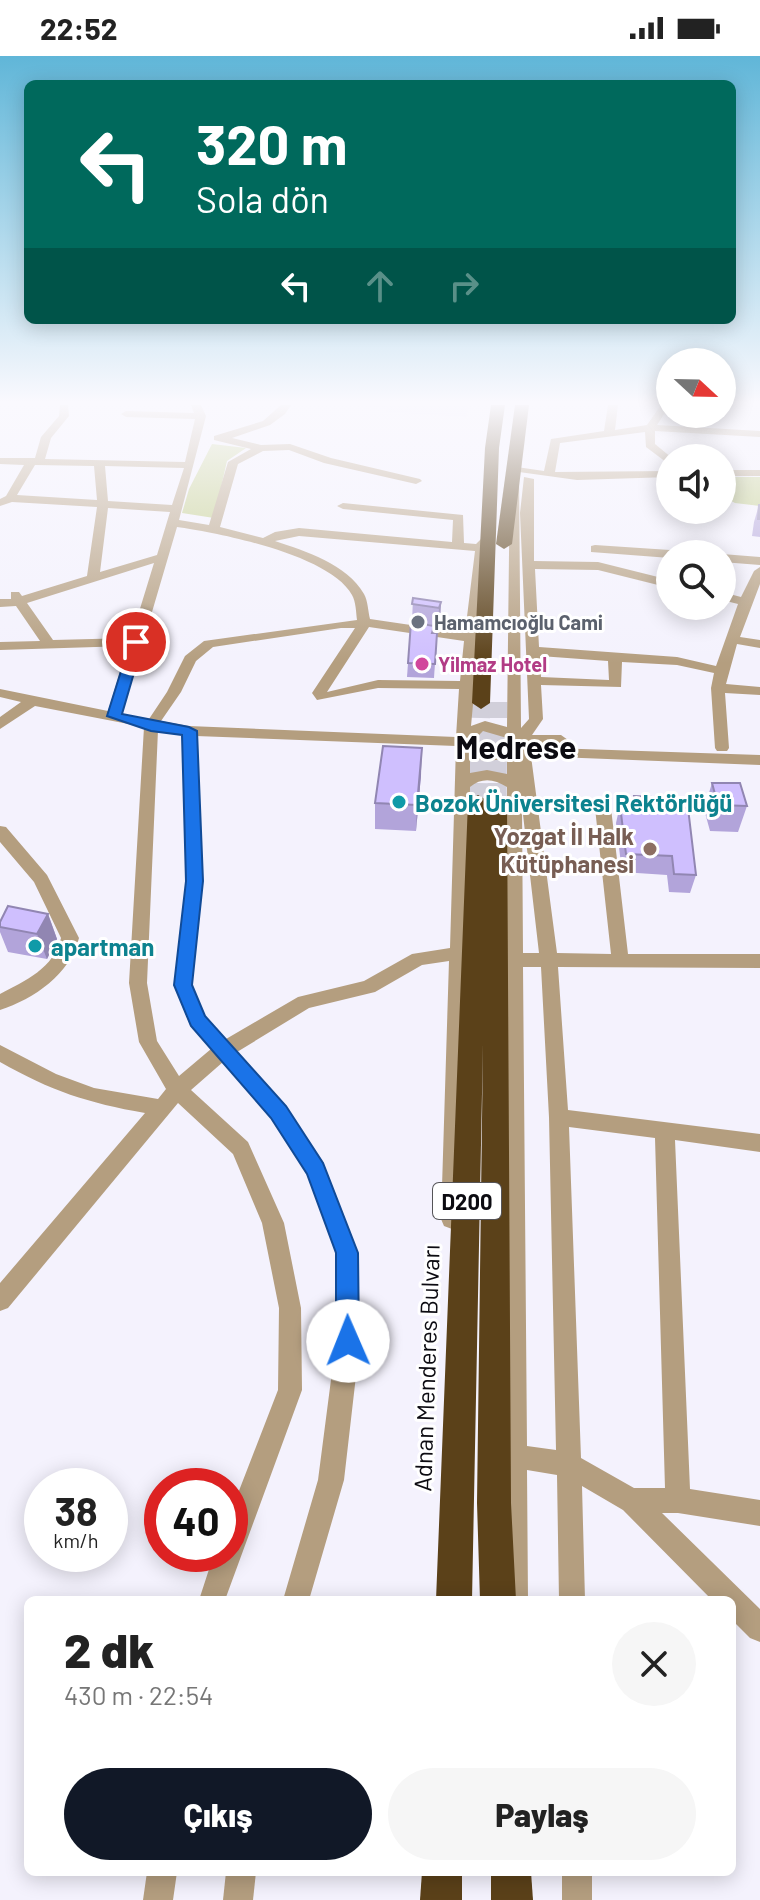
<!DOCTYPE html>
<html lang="tr">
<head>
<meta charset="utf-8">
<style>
	:root { --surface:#fff; --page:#f6f6f6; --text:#222; --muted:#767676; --accent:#111827 }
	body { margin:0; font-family:Barlow,sans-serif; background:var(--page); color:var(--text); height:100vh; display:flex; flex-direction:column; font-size:30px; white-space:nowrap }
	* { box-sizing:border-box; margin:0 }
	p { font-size:26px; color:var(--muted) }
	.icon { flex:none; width:44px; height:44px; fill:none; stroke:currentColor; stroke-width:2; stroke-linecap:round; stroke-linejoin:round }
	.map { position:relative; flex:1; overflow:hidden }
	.side { position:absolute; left:24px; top:1540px; width:712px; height:280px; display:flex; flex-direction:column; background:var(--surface); border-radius:12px; box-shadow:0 4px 20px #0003 }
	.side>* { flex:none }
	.top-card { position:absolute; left:24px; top:24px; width:712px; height:244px; border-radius:12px; box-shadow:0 4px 20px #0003; background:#00695c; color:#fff; overflow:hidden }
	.needle { width:52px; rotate:112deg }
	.buttons { position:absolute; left:656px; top:292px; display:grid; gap:16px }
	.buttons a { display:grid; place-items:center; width:80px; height:80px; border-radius:50%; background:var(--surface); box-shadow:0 4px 20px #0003; font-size:40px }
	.speed { position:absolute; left:24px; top:1412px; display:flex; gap:16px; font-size:40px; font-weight:700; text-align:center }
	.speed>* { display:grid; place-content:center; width:104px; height:104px; border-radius:50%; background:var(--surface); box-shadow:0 4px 20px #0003; line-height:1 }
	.speed small { font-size:20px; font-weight:400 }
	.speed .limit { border:12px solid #d22; background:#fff; color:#111 }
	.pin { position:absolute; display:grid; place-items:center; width:68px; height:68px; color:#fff; margin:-34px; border:4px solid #fff; border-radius:50%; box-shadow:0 2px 8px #0007 }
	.me { position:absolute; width:88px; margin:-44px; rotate:359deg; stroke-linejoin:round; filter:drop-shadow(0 0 6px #0008) }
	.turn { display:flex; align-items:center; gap:28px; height:168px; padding:0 40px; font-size:36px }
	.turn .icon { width:104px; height:104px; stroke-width:2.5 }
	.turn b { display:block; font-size:56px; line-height:68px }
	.lanes { display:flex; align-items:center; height:76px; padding:0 40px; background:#0003; justify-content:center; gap:40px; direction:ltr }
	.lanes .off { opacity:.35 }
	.round { display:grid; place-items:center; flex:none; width:84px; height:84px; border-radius:42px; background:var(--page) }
	.summary { display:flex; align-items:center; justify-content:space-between; height:136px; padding:0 40px }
	h1 { font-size:48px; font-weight:800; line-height:60px }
	.cta { display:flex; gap:16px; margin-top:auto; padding:16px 40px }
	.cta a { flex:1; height:92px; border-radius:48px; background:var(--accent); color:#fff; font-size:32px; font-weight:800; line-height:92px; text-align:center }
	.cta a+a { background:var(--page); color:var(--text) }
	.status { display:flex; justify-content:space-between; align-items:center; height:56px; padding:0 40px; background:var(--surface); direction:ltr }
	.status svg { height:22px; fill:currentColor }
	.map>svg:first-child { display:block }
	.built { fill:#ece7fc }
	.green { fill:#c0cc84 }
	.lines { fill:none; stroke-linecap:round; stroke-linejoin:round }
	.highway-tunnel { stroke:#d1cfda; stroke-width:19; stroke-dasharray:19 9; stroke-linecap:butt }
	.minor { fill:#b49e7f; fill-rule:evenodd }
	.highway { fill:#5b4119; fill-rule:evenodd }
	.wall { fill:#b2a4da }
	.shaded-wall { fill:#9186b2 }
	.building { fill:#cfbffe; stroke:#9186b2; stroke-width:2 }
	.route { fill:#1a73e8; stroke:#114b97; stroke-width:2 }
	.worship-dot { fill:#6b7280; stroke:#fff; stroke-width:3 }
	.hotel-dot { fill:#d1479c; stroke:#fff; stroke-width:3 }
	.culture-dot { fill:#0f9aa8; stroke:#fff; stroke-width:3 }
	.education-dot { fill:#8d6e63; stroke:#fff; stroke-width:3 }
	.labels { text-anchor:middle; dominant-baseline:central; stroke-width:6; stroke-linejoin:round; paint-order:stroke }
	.far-worship-label { font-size:20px; font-weight:bold; fill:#5b616d; stroke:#fff; text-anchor:start }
	.far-hotel-label { font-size:20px; font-weight:bold; fill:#b23c85; stroke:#fff; text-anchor:start }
	.shield { fill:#fff; stroke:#555458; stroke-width:2 }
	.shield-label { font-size:22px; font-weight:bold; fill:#0c0b11 }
	.culture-label { font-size:24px; font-weight:bold; fill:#0d838f; stroke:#fff; text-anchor:start }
	.education-label { font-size:24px; font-weight:bold; fill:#785e54; stroke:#fff; text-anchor:end }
	.street-label { font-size:24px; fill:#0c0b11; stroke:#fff }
	.district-label { font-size:32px; font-weight:bold; fill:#0c0b11; stroke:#fff }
</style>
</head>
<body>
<div class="status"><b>22:52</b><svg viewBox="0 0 49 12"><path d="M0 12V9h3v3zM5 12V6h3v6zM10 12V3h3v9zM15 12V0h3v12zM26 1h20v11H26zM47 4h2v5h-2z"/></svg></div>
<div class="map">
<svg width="760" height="1844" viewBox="0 0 760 1844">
	<rect width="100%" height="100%" fill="#f4f2fd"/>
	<path class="built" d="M352,349H469L466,361L386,356L387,352Z"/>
	<g class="green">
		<path d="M212,388L246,392L227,405L214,462L182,457L189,433Z"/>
		<path d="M722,421H760V450L735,447L724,441Z"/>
	</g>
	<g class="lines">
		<g class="highway-tunnel">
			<path d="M478,746L481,647"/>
			<path d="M497,746L498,646"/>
		</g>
		<g class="minor">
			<path d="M60,349H68L69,360L51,382L45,403L185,406L195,363L126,361L121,358L126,355L194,357L191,349H201L206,360L179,464L209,469L228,406L251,393L214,384V380L263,365L281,349H291L285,358L270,369L232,382L261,389L290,388L331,402L420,423L422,425L416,428L324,407L289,394L263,395L238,408L220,471L263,482L275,476L299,472L452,486L453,464L343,453L337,450L343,447L463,459L464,487L476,488L482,482L488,486L471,670L485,665L507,671L510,410L544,415L551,383L604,375L608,349H618L615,374L647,369L661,349H670L657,369L760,375V381L655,375V388L672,402L670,409L646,391L645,376L560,387L555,416L670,415V421L577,424L519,416L521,672L529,663L520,457L524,421L534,423V505L598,506L670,524V532L598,514L535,513L539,591L677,601L716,610L738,548L722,544V536L741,541L754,515L760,511V528L740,581L760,584V592L737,588L726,628L760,631V639L725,637L729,692L727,695H717L715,692L711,632L714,617L677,609L622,606L621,631L541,629L543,663L532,679H561L568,684L561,689L522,687V691L760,699V709L531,700L557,897L611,898L595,752L603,747L611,752L628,898H760V912L558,911L568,1054L760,1078V1096L675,1084L690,1433L760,1444V1470L678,1457H662L760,1553V1586L750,1582L732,1564V1544H712L623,1454L582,1430L585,1544H559L557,1419L527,1414L528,1544H502L507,731C494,723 482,721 470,731L463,1163L460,1170L452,1173L444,1170L441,1163L449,905L422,909L375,936L309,952L237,996L285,1050L323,1106L358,1197L360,1285L344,1424L309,1544H283L318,1424L336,1285V1197L307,1117L271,1062L223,1006L191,1034L248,1086L284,1167L301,1252L302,1334L225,1544H199L214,1498H230V1458L278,1334L279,1252L262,1167L233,1098L178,1047L8,1252L0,1255V1227L145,1057C88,1047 51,1035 0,1006V989L56,1018L94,1032L158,1043L166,1033L139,986L129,927L144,671L35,650L0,673V661L21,646L0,641V633L108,655L128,590L0,594V586L40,585L16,550L0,551V543H11V536H19L22,540L87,520L97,451L12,446L0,450V443L6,440L24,409L0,408V402H35L41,381L59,360ZM35,409L94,410L97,444L17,439ZM105,410L184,412L172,449L108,445ZM108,452L170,456L157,499L100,516ZM177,471C220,477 330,499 352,539C356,546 356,556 357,564L204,585L185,600L167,636L149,663L122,658ZM299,480L475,495L465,577L370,563C368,555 368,545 364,538C347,508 305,495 275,485ZM154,507L131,582L53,584L27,547ZM369,571L464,585L460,625L378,624L327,636ZM341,572H355L312,637L317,644L378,632L459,633L456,681L189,670L161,665L181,636L196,605L213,591ZM540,600L608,605L609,624L541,621ZM158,674L182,678L187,825L174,929L190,969L211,993L179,1020L157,985L147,927ZM483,675L507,682V694C492,697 482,698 472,686ZM196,680L456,690L450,892L412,898L364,925L298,941L226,983L205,960L192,929L203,825ZM470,700L484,705L507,703V718L487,714L470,717ZM522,750L539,897H523ZM523,911H541L549,1061L556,1394L527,1390ZM569,1071L655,1082L665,1432H634L581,1402Z"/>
			<rect x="722" y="414" width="38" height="6"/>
			<path d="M595,489L670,494L676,498H670V502L591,496V490Z"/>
			<path d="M722,498L760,501V509L722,506Z"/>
			<path d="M0,770L6,771L47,819L79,882C70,918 34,943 0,954V938C25,925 54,912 61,882L34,826L0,786Z"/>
			<path d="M147,1816H177L173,1844H143Z"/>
			<path d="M226,1816H256L253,1844H223Z"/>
			<rect x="562" y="1816" width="30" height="28"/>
		</g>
		<g class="highway">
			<path d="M491,349H505L499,392L490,647L481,653L472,647L485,392Z"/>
			<path d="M515,349H529L512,488L504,493L496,488Z"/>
			<path d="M478,739L488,745L497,739L507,746L511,1447L516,1544H480L477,1447L483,987L472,1544H436L468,746Z"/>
			<path d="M422,1816H462V1844H420Z"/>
			<path d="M491,1816H531L533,1844H491Z"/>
		</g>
	</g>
	<g class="wall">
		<path d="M759,449H760V481L752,480L754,466Z"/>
		<path d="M413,542L441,546L440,564L438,570L412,566Z"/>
		<path d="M434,577H437L434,622L407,621L408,607Z"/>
		<path d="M421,719L416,775L375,773V747Z"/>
		<path d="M712,727L747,750L738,776L710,775L704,753Z"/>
		<path d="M634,740L671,751L696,819L690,837L669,836L667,819L622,816L616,767L620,749H631Z"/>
		<path d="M48,858L57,883L47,903L8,896L0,876V866Z"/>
	</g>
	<g class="shaded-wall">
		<path d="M441,546L440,564L438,570L439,552Z"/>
		<path d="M422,692L421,719L416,775L417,749Z"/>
		<path d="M48,858L57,883L47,903L37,878Z"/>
	</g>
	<g class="building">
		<path d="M759,449H760V463H758Z"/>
		<path d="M413,542L441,546L439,552L412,548Z"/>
		<path d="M411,566L434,570L432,577H437L435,608L408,607Z"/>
		<path d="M383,690L422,692L417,749L375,747Z"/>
		<path d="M712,727H740L747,750L718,749Z"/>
		<path d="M634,740L670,742L671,751L688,752L696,819L674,818L672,800L626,798L620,749H635Z"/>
		<path d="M8,850L48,858L37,878L0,871V866Z"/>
	</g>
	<linearGradient id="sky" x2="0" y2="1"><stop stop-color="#60b6d8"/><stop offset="0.57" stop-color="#faf9fe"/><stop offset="1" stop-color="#faf9fe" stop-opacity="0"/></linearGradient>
	<rect width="760" height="607" fill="url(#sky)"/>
	<path class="route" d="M131,583L143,586L122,658L189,671L197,675L203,825L192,929L205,960L286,1050L323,1107L358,1197L359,1285L356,1294L348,1297L340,1294L336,1285V1197L307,1118L271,1062L191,970L174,929L186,825L182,679L151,675L107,660Z"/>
	<circle class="worship-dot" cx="418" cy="566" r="8"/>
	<circle class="hotel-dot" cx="422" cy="608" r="8"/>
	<g class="culture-dot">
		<circle cx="399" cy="746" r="8"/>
		<circle cx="35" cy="890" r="8"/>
	</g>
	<circle class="education-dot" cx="650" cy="793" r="8"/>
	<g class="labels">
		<g class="far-worship-label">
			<text x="434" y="566">Hamamcıoğlu Cami</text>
		</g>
		<g class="far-hotel-label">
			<text x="438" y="608">Yilmaz Hotel</text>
		</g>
		<rect class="shield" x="433" y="1127" width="68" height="36" rx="6"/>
		<g class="shield-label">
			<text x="467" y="1145">D200</text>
		</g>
		<g class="culture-label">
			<text x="415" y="746">Bozok Üniversitesi Rektörlüğü</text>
			<text x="51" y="890">apartman</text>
		</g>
		<g class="education-label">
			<text x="634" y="779">Yozgat İl Halk<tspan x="634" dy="28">Kütüphanesi</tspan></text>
		</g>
		<g class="street-label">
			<text transform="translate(426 1312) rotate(-88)">Adnan Menderes Bulvarı</text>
		</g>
		<g class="district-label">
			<text x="516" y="690">Medrese</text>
		</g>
	</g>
</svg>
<div class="buttons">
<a><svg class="needle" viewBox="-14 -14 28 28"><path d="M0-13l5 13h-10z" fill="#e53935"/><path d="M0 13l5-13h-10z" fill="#767676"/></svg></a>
<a><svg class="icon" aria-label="sound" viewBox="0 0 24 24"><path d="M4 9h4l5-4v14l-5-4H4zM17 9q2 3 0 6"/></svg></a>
<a><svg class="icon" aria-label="search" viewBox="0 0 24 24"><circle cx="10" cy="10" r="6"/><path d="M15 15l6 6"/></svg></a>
</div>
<div class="speed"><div>38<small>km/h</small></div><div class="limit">40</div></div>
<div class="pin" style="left:136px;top:586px;background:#d93025"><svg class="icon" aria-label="arrive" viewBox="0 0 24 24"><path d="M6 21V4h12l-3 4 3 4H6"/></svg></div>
<svg class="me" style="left:348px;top:1285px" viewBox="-20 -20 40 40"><circle r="19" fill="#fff"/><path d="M0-13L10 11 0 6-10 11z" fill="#1a73e8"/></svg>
<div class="top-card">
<div class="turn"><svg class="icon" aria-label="left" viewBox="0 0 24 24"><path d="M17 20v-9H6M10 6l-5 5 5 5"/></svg><div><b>320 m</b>Sola dön</div></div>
<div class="lanes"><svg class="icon" aria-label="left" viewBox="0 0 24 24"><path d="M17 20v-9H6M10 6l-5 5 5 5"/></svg><svg class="icon off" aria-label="ahead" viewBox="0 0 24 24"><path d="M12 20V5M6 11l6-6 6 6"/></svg><svg class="icon off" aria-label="right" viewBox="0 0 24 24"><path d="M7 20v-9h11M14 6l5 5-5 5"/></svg></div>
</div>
<section class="side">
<div class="summary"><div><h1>2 dk</h1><p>430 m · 22:54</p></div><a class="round"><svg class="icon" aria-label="close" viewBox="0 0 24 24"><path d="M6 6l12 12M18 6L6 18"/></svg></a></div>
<div class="cta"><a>Çıkış</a><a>Paylaş</a></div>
</section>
</div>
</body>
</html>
